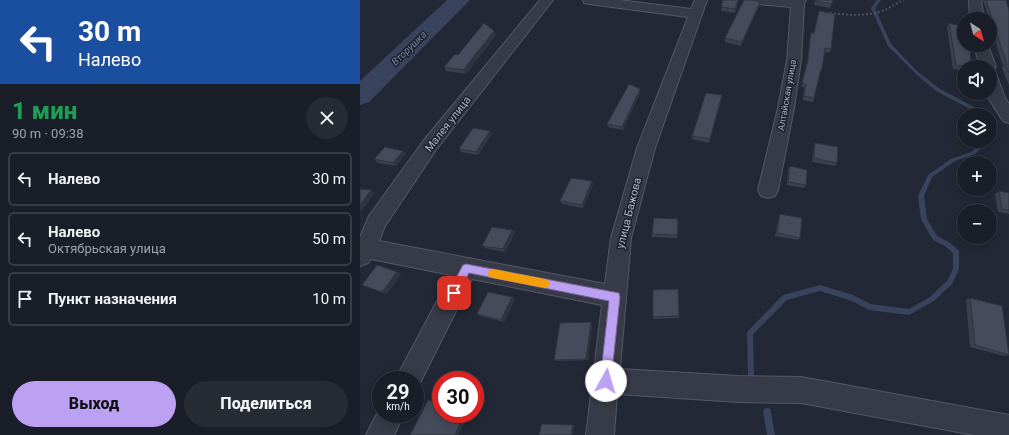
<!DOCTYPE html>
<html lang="ru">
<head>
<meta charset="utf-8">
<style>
	:root { --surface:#1a1e28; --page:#272b34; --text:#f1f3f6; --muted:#9fa2a8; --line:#383c45; --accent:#bca0f2 }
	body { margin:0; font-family:Roboto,sans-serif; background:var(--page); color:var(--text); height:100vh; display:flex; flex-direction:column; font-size:15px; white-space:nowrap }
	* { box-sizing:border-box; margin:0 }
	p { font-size:13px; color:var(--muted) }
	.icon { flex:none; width:22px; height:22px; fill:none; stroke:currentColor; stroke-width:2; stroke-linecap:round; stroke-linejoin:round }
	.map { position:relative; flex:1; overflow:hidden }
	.panel { display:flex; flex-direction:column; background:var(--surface); width:360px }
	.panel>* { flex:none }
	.banner { background:#1a4fa0; color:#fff; overflow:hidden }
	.needle { width:26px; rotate:144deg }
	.tools { position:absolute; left:597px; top:12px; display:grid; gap:8px }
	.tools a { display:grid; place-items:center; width:40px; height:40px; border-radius:50%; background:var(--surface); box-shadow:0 2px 10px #0003,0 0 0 1px var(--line); font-size:20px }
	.speed { position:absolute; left:12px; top:371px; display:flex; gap:8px; font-size:20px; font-weight:700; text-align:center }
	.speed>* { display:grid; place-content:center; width:52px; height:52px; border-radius:50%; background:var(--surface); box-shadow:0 2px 10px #0003,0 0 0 1px var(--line); line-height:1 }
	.speed small { font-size:10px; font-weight:400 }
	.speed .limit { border:6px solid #d22; background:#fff; color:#111 }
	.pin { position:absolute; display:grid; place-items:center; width:34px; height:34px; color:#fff; margin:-17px; border-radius:8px; box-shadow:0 2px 6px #0006 }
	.me { position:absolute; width:44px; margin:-22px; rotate:6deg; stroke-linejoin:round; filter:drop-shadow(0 0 3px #0008) }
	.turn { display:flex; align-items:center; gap:14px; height:84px; padding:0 12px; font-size:18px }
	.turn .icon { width:52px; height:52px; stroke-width:2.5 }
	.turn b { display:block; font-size:28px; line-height:34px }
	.round { display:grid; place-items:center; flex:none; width:42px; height:42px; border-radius:21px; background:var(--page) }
	.summary { display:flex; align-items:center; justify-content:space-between; height:68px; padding:0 12px }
	h1 { font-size:24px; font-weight:800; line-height:30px; color:#1e9e55 }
	.primary-button { display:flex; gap:8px; margin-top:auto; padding:8px 12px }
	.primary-button a { flex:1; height:46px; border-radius:24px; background:var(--accent); color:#111; font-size:16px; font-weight:800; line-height:46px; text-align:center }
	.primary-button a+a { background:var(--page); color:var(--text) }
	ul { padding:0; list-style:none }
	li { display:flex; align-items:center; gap:12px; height:54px; margin:0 8px 6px; padding:0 4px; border:2px solid var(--line); border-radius:6px }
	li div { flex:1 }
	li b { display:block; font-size:15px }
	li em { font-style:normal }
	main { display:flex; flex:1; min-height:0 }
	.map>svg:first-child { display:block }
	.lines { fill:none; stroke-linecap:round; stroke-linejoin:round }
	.stream { fill:#3a435d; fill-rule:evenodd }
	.river { fill:#3a435d; fill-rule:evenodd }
	.minor-casing { stroke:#545865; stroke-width:2 }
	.path { stroke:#475359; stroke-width:2; stroke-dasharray:2 2; stroke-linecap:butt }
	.minor { fill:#373b47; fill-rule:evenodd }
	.wall { fill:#3b404e }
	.shaded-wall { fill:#303440 }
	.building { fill:#454b5b; stroke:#303440 }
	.route { fill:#bca0f2; stroke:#7a689d }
	.slow { fill:#f59e0b }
	.labels { text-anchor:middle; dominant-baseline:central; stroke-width:3; stroke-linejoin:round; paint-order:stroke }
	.far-street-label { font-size:9px; fill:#b1b5c3; stroke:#1c202c }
	.far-water-label { font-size:10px; font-style:italic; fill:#7c88a8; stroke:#1c202c }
	.street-label { font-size:11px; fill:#b1b5c3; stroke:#1c202c }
</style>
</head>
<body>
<main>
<section class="panel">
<div class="banner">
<div class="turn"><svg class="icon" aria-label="left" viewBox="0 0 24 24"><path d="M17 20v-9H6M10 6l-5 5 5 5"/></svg><div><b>30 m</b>Налево</div></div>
</div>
<div class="summary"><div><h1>1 мин</h1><p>90 m · 09:38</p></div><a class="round"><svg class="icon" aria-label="close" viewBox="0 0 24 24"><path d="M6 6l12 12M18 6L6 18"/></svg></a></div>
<ul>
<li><svg class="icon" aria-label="left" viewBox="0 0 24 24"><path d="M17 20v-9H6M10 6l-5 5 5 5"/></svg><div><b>Налево</b></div><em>30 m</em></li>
<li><svg class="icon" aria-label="left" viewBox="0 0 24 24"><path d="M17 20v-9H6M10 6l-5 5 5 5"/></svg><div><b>Налево</b><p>Октябрьская улица</p></div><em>50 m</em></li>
<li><svg class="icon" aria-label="arrive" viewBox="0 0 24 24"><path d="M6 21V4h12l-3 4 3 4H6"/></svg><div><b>Пункт назначения</b></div><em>10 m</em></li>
</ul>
<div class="primary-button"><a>Выход</a><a>Поделиться</a></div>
</section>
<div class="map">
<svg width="649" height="435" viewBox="0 0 649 435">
	<rect width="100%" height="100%" fill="#232836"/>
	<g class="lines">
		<g class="stream">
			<path d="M517,0H521L515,8L531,44L558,72L580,89L616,108L620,115H616L612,110L576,91L556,74L528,46L511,8Z"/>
			<path d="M622,141H626L625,145L615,154L595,161L572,177L564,196L567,219L577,236L589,242L598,250L599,252V269L592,284L574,301L549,315L509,310L492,301L460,291L427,300L393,334L394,375L393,377L391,378L389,377L388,375L387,333L388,331L423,295L460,285L493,295L510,304L549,309L570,297L588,280L593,269V253L585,246L573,240L561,219L558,196L568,175L591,159L611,152L621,143Z"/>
			<path d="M407,408L410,409L411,412L415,435H407L403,412L404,409Z"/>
		</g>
		<path class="river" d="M87,0H110L9,102L0,105V81Z"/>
		<g class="minor-casing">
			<g id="minor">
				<path d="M180,0H193L76,150L25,226L19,241L245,284L251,238L277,148L328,17L229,4L224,3L223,0H259L331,9L335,0H347L295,148L271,238L260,369L378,376L441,377L649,415V435H614L441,403L378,402L257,394L254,435H226L242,305L112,279L57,389L55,390V380H35L91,275L11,259L8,263L0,266V237L9,216L64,140Z"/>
				<path d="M391,0H446L444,4L441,60L434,108L418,190L415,196L408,198L401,196L398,190L418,108L427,60L431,7L397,4L392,3Z"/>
				<path d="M609,0H621L624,19H610Z"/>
				<path d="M614,45H628L636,67L633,71H635L645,98L649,104V123L643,121L629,99L627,93H630V67H620Z"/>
				<path d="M21,406V414H44L34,435H6Z"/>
			</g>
		</g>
		<path class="path" d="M470,13C489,15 509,17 527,9C533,6 538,2 544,0"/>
		<use href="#minor" class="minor"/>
	</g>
	<g class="wall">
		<path d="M363,0H379L375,13L361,11Z"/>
		<path d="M455,0L472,4L470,8L454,5Z"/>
		<path d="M623,0H646L649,11V85L642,68L643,66L630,24V19H629Z"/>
		<path d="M400,2L399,6L381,46L365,42V38Z"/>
		<path d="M589,23L610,67H604V71L593,69L587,27Z"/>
		<path d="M451,33L471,49L469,53L465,52L462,69L460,73V72L454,98L453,102L443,100L444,87H441L447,64L450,37Z"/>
		<path d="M136,35L106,74L86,71L84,67L98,55Z"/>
		<path d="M280,93L263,130L248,127L247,124Z"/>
		<path d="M362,95L361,99L349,143L332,139V136Z"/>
		<path d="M130,131L132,134L118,155L101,152L99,149Z"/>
		<path d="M455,143L477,163L475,166L452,162L454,146Z"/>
		<path d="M43,151L46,154L36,166L18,163L14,159Z"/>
		<path d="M430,166L446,185L444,188L427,185L428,170Z"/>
		<path d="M232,181L233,185L223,208L202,204L200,201Z"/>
		<path d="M639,191L649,193V214L638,212L635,194Z"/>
		<path d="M420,214L440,238L438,240L415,236L419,217Z"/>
		<path d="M319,222L317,238L292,237V234Z"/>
		<path d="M152,230L155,233L145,252L125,248L122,246Z"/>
		<path d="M41,274L27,294L7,287L2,285Z"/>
		<path d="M318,289L319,318L293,319V317Z"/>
		<path d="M152,297L155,299L144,322L120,316L117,314Z"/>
		<path d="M610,298L649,355L644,356L610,347L606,300Z"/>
		<path d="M231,322L232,324L228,360L196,361L194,360Z"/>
	</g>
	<g class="shaded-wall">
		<path d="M378,0H379L375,13V9Z"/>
		<path d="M400,2L399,6L381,46L382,42Z"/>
		<path d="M134,31L136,35L106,74L103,70Z"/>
		<path d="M280,89V93L263,130L262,127Z"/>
		<path d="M130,131L132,134L118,155L116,152Z"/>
		<path d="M43,151L46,154L36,166L33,163Z"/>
		<path d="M232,181L233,185L223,208L222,205Z"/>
		<path d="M11,190L15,193L0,213V205Z"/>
		<path d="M152,230L155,233L145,252L143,249Z"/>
		<path d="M37,272L41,274L27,294L22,292Z"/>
		<path d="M152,297L155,299L144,322L141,320Z"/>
		<path d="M231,322L232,324L228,360L226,359Z"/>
		<path d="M104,414H108L99,435H95Z"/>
		<path d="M213,425H215L213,435H211Z"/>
	</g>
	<g class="building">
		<path d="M363,0H378L375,9L361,7Z"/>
		<path d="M384,0H391L400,2L382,42L365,38Z"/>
		<path d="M456,0H473L472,4L455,1Z"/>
		<path d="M626,0H646L649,11V73L645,64L647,65Z"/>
		<path d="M459,11L475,14L471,49L465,48L462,69H461L454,98L444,96L446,84L442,83L448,60L451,33H454Z"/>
		<path d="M124,23L134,31L103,70L84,67L95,54L98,55Z"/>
		<path d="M589,23L604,27V45H611L610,67L596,65Z"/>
		<path d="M269,84L280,89L262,127L247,124Z"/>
		<path d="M346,93L362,95L350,139L332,136Z"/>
		<path d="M113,128L130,131L116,152L99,149Z"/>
		<path d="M455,143L478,147L477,163L454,158Z"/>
		<path d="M25,147L43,151L33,163L14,159Z"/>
		<path d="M430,166L447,170L446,185L428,182Z"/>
		<path d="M211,178L232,181L222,205L200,201Z"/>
		<path d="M0,189L11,190L0,205Z"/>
		<path d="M639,191L649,193V210L642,209Z"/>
		<path d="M420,214L442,218L440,238L417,233Z"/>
		<path d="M294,218L318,219L317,235L292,234Z"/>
		<path d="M132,227L152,230L143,249L122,246Z"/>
		<path d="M17,265L37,272L22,292L2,285Z"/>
		<path d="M318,289L319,316L293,317V290Z"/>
		<path d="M128,292L152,297L141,320L117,314Z"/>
		<path d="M610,298L642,306L649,355L615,345Z"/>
		<path d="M231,322L226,359L194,360L200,323Z"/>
		<path d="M68,400L81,404V414H104L95,435H50Z"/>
		<path d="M182,424L213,425L211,435H179Z"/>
	</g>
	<path class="route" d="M106,264L259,293L260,297L251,381L250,385L246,387L242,385L240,381L249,301L109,273L97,296L94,298L90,296L88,293L90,289L103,265Z"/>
	<path class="slow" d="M133,269L185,279L188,280L190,283L188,287L185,288L133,278L129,277L128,273L129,270Z"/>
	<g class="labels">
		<g class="far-street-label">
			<text transform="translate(427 95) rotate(-80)">Алтайская улица</text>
		</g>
		<g class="far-water-label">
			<text transform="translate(49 48) rotate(-44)">Вторушка</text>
		</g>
		<g class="street-label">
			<text transform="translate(88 124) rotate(-52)">Малея улица</text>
			<text transform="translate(269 213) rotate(-76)">улица Бажова</text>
		</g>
	</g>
</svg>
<div class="tools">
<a><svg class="needle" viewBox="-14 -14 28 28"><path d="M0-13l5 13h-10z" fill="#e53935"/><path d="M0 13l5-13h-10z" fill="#9fa2a8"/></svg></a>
<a><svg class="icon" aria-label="sound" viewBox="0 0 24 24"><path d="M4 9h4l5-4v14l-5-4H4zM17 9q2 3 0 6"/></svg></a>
<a><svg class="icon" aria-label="layers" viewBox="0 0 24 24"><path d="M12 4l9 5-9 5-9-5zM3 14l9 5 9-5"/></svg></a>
<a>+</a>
<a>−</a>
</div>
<div class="speed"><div>29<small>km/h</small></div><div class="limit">30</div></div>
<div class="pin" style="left:94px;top:293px;background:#d93025"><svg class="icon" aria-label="arrive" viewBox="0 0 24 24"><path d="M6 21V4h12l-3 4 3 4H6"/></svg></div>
<svg class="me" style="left:246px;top:381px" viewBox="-20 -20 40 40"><circle r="19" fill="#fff"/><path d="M0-13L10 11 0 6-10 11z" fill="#bca0f2"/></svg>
</div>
</main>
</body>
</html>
